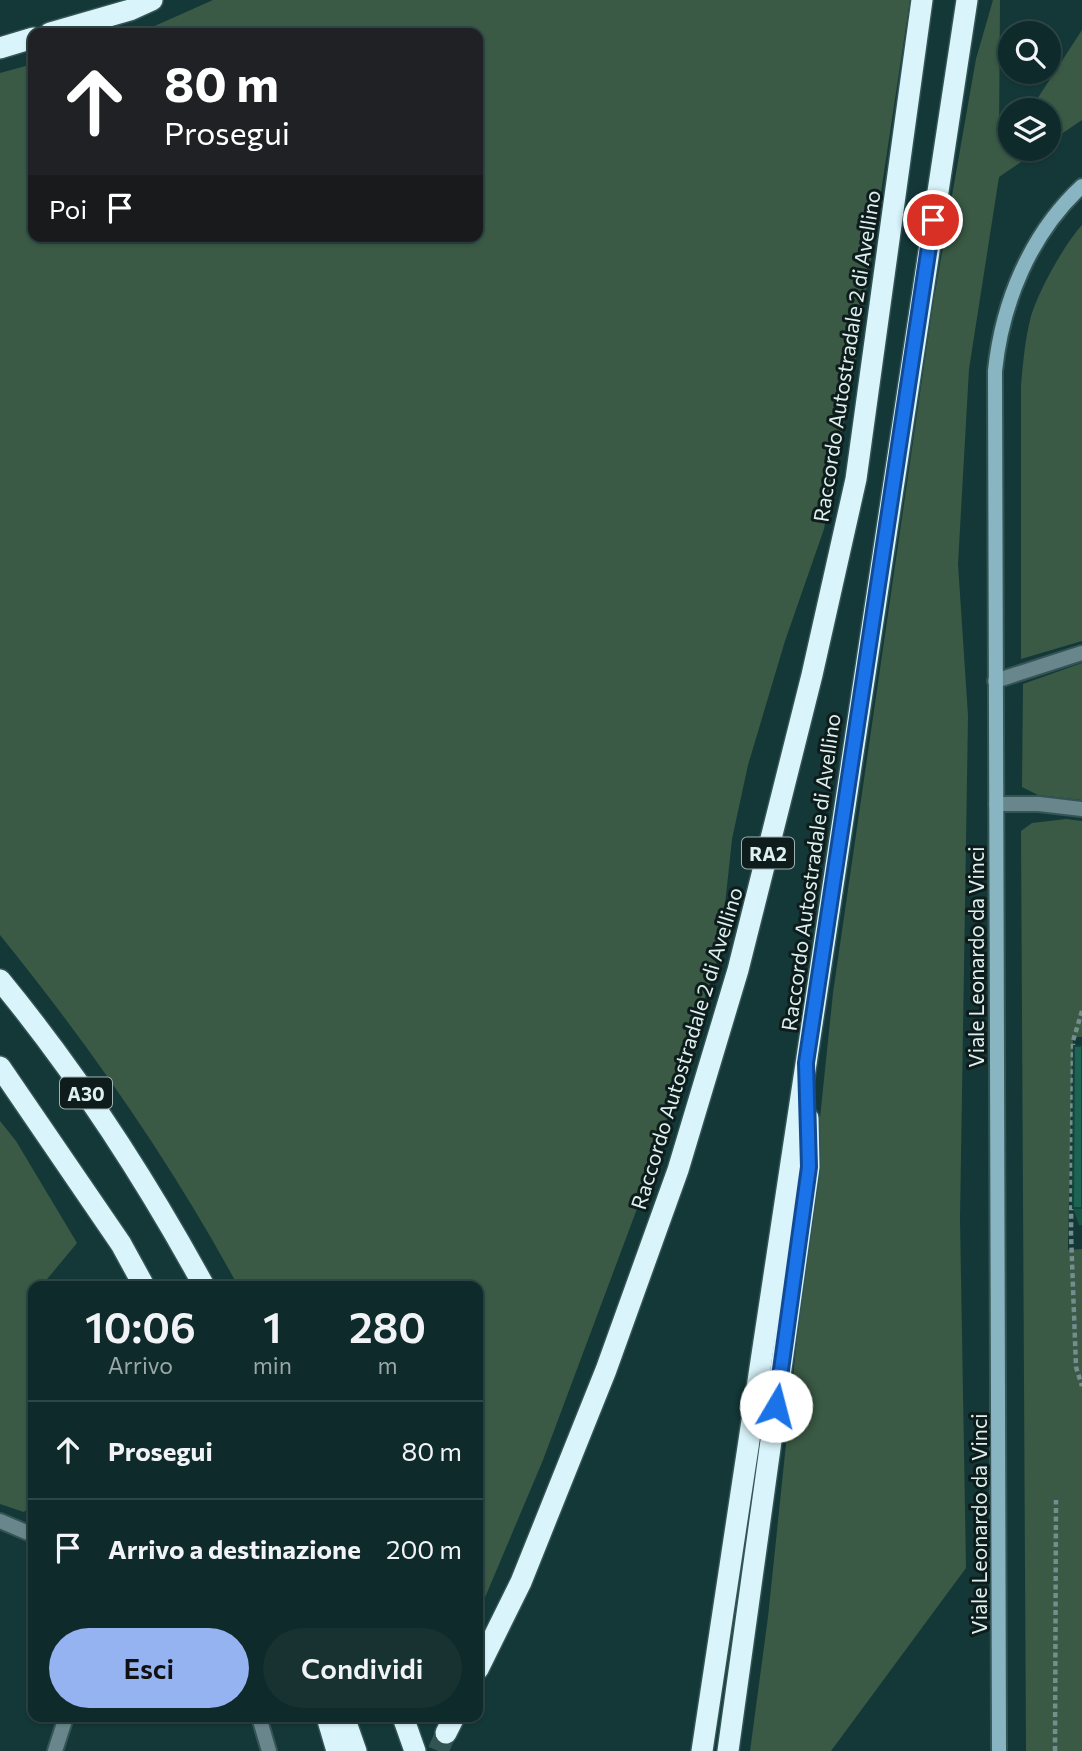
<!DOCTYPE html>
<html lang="it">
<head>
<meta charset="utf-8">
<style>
	:root { --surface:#0f2a2a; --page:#183232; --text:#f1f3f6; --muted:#9ba7a8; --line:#2f4647; --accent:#95b2f1 }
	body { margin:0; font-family:Commissioner,sans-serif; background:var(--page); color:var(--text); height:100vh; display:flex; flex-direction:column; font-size:26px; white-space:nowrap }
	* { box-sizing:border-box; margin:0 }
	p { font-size:23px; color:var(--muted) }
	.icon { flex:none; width:38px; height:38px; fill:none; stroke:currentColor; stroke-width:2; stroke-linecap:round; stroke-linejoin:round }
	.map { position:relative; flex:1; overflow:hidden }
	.sheet { position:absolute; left:28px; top:1281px; width:455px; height:441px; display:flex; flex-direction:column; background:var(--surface); border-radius:14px; box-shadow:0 2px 5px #0004,0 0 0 2px var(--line) }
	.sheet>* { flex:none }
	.guide { position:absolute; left:28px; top:28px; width:455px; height:214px; border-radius:14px; box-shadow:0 2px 5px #0004,0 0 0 2px var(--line); background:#202124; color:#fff; overflow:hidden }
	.fabs { position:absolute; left:998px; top:21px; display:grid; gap:14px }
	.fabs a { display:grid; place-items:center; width:63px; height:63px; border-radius:50%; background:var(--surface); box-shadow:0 2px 5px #0004,0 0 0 2px var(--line); font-size:35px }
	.pin { position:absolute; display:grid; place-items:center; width:60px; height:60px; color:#fff; margin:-30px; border:4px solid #fff; border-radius:50%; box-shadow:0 2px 7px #0007 }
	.me { position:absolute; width:77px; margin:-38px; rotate:8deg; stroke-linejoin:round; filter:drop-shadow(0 0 5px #0008) }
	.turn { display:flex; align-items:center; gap:24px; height:147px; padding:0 21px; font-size:32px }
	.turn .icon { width:91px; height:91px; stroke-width:2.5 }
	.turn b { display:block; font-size:49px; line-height:60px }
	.then { display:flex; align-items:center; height:66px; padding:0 21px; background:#0003; gap:14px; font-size:26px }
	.eta { display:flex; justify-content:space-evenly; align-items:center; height:119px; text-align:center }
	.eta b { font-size:42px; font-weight:600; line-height:49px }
	.button { display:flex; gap:14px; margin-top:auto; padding:14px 21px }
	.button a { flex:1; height:80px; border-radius:42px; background:var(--accent); color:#111; font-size:28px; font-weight:600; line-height:80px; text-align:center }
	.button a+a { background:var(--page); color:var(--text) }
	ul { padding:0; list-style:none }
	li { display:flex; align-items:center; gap:21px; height:98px; padding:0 21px; border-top:2px solid var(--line) }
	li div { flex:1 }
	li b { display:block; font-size:26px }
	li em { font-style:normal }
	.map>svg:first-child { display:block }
	.green { fill:#3a5a45 }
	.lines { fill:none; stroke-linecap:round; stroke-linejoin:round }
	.highway-tunnel { stroke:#325453; stroke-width:21; stroke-dasharray:21 10; stroke-linecap:butt }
	.lane-casing { stroke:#345555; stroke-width:18 }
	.street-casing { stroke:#345555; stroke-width:18 }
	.secondary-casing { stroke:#345555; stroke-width:18 }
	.highway-casing { stroke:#345555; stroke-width:24 }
	.path { stroke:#728e8e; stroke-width:4.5; stroke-dasharray:5 3.5; stroke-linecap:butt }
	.lane { stroke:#6a868d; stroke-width:14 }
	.street { stroke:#6a868d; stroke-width:14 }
	.secondary { stroke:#88b5c1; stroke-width:14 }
	.highway { stroke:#d9f4fb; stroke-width:21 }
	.wall { fill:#185547 }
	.building { fill:#1c6353; stroke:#14453a; stroke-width:2 }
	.route-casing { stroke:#114b97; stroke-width:18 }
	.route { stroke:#1a73e8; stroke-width:12 }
	.labels { text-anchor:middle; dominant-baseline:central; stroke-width:6; stroke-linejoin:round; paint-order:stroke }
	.shield { fill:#0e1d1c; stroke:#9fb1b0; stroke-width:2 }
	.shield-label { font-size:19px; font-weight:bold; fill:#ddf0ef }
	.street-label { font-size:21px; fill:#ddf0ef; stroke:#0e1d1c }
</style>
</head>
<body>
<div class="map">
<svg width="1082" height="1751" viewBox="0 0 1082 1751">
	<rect width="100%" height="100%" fill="#143838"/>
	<g class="green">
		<path d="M213,0H910L855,364L824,529L785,641L748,765L732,839L720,951L647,1182L543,1460L478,1614V1286H238C171,1162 89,1045 0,935V73L33,64V236H478V33H139Z"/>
		<path d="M993,0H1000L999,132L1010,126V149H1040L999,177L969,369L958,564L968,716L960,1219L966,1568L831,1751H750L768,1617L833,993L933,304L976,59Z"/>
		<path d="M1082,30V120L1048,143V110H1030Z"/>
		<path d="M1082,225V641L1021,659V386C1023,363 1025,339 1031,316C1039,290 1064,245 1082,225Z"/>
		<path d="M1082,663V800L1038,795L1022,787L1023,684Z"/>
		<path d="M1066,819L1082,821V1037H1073L1068,1240V1250L1082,1249V1751H1026L1021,831L1032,823Z"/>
		<path d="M0,1121L16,1141L77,1243L43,1284L46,1286H33V1503L24,1512L0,1504Z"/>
	</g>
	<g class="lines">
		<path class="highway-tunnel" d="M438,1751L446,1733"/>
		<g class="lane-casing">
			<g id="lane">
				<path d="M995,681L1082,653"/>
				<path d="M996,804H1039L1082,809"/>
				<path d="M55,1751L66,1717"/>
			</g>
		</g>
		<g class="street-casing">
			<g id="street">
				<path d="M0,1521L33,1535"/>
				<path d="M259,1717L269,1751"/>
			</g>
		</g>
		<g class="secondary-casing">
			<path id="secondary" d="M999,1751L995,371C1002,303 1030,234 1082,186"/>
		</g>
		<g class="highway-casing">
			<g id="highway">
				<path d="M50,33L130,10L152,0"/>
				<path d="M0,48L33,38"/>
				<path d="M0,980C78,1075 145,1178 204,1286"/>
				<path d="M0,1067L121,1244L144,1286"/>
				<path d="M478,1669L521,1582L606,1370L678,1170L738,970L812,675L856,479L922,0"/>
				<path d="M327,1717L337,1751"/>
				<path d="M344,1717L356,1751"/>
				<path d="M403,1717L415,1751"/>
				<path d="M446,1733L454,1717"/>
				<path d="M702,1751L967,0"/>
				<path d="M728,1751L809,1167L808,1118"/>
			</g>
		</g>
		<g class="path">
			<path d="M1082,1011L1073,1041L1071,1234L1076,1367L1082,1386"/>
			<path d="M1055,1751L1056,1500"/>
		</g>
		<use href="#lane" class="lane"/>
		<use href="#street" class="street"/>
		<use href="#secondary" class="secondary"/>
		<use href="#highway" class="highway"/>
	</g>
	<path class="wall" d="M1082,1046V1225H1079L1073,1208Z"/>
	<path class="building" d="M1074,1046H1082V1208H1073Z"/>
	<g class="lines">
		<g class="route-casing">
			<path id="route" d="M776,1406L809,1167L806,1063L933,220"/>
		</g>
		<use href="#route" class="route"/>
	</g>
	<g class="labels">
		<g class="shield">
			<rect x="742" y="837.5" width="52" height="31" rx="5"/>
			<rect x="60" y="1077.5" width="52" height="31" rx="5"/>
		</g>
		<g class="shield-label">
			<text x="768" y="853">RA2</text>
			<text x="86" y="1093">A30</text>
		</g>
		<g class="street-label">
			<text transform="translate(846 356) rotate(-81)">Raccordo Autostradale 2 di Avellino</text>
			<text transform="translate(810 872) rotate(-82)">Raccordo Autostradale di Avellino</text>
			<text transform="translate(975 957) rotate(-90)">Viale Leonardo da Vinci</text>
			<text transform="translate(686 1048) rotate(-73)">Raccordo Autostradale 2 di Avellino</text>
			<text transform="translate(978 1524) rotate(-90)">Viale Leonardo da Vinci</text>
		</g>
	</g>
</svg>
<div class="fabs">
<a><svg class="icon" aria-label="search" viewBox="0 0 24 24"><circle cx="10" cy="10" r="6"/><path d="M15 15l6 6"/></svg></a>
<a><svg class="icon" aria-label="layers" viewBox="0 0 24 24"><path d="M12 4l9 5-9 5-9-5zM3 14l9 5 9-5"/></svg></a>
</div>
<div class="pin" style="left:933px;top:220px;background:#d93025"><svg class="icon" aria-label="arrive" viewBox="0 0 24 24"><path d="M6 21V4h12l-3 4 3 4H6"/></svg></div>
<svg class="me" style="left:776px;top:1406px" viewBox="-20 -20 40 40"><circle r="19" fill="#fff"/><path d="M0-13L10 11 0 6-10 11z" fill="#1a73e8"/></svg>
<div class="guide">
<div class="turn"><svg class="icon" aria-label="ahead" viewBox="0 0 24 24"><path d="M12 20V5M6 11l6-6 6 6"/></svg><div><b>80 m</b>Prosegui</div></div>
<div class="then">Poi<svg class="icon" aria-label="arrive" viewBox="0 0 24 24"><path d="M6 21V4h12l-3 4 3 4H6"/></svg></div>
</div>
<section class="sheet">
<div class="eta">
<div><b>10:06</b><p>Arrivo</p></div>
<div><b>1</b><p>min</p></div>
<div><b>280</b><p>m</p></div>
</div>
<ul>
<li><svg class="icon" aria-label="ahead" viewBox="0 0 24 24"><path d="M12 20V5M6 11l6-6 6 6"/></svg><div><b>Prosegui</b></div><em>80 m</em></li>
<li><svg class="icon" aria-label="arrive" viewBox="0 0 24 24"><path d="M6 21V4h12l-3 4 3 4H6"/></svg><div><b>Arrivo a destinazione</b></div><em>200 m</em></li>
</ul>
<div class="button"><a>Esci</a><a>Condividi</a></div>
</section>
</div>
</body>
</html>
